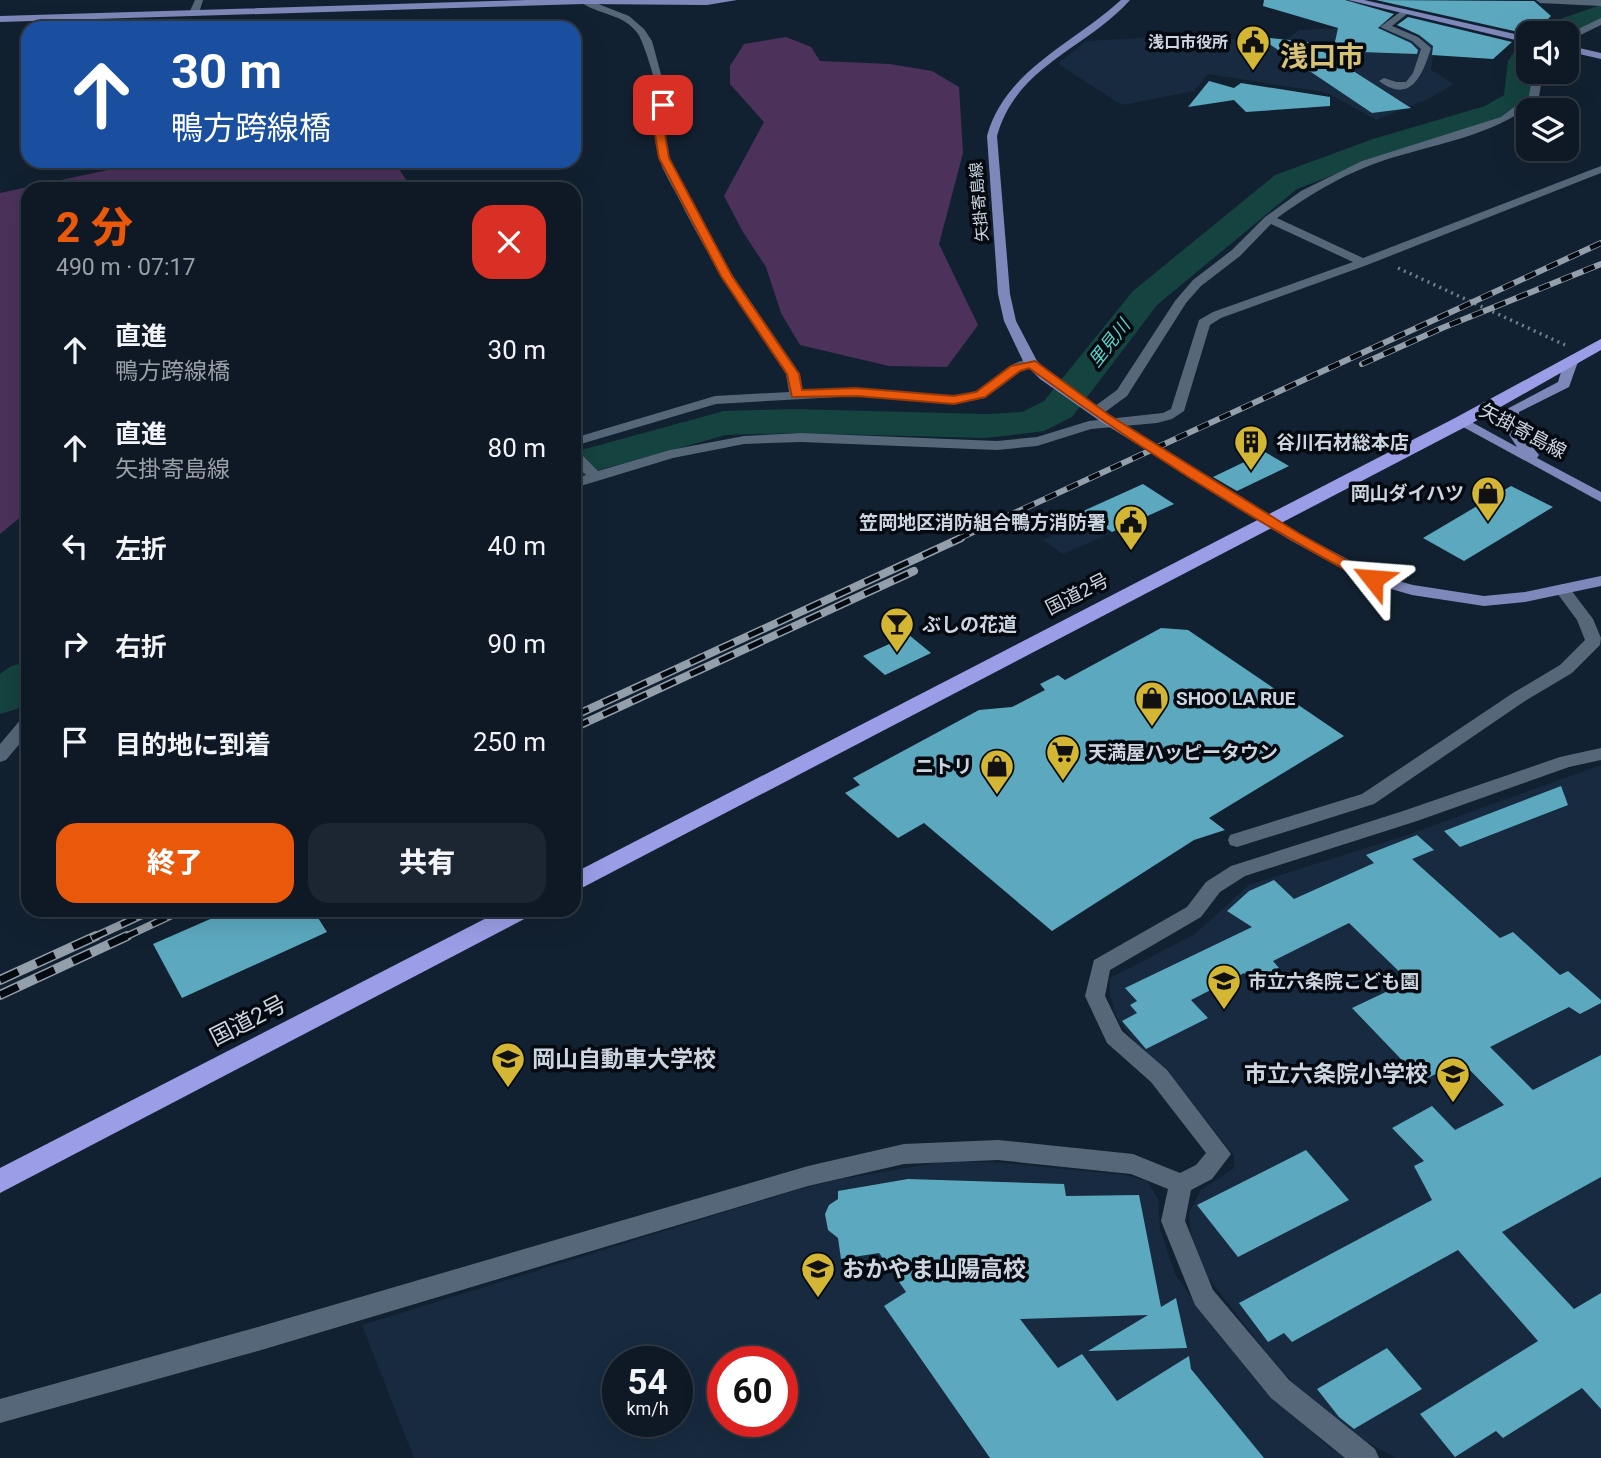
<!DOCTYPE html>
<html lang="ja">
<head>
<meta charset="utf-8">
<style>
	:root { --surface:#0e1925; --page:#1c2632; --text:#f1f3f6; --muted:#9ba0a7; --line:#2e3842; --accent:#ea580c }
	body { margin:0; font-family:Roboto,"Noto Sans JP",sans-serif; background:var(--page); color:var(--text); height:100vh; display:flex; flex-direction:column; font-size:26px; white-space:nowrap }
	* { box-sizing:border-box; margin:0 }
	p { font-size:23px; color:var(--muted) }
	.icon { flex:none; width:38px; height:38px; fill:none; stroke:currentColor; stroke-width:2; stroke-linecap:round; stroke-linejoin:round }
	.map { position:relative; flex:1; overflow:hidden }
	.panel { position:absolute; left:21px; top:182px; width:560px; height:735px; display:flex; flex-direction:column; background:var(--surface); border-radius:21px; box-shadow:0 7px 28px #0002,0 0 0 2px var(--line) }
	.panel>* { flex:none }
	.top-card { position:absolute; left:21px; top:21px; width:560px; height:147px; border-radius:21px; box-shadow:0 7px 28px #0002,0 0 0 2px var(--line); background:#1a4fa0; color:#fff; overflow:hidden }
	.fabs { position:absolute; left:1516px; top:21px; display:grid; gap:14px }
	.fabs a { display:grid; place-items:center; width:63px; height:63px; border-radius:14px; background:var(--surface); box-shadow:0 7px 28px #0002,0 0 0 2px var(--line); font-size:35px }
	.speed { position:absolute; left:602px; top:1346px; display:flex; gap:14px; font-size:35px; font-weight:700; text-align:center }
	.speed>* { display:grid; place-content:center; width:91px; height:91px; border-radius:50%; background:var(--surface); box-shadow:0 7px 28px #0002,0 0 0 2px var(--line); line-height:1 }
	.speed small { font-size:18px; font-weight:400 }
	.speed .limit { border:10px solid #d22; background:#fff; color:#111 }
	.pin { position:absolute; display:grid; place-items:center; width:60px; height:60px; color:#fff; margin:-30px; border-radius:14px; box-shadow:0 4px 10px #0006 }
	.me { position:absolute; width:77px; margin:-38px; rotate:298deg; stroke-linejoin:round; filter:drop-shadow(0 0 5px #0008) }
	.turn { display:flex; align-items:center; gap:24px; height:147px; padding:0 35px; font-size:32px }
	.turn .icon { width:91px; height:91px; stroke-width:2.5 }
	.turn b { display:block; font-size:49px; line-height:60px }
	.round { display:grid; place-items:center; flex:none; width:74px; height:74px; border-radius:21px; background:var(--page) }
	.head { display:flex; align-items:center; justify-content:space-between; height:119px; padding:0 35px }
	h1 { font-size:42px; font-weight:800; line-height:52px; color:var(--accent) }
	.cta { display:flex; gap:14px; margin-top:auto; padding:14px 35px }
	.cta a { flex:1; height:80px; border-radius:21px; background:var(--accent); color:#fff; font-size:28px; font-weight:800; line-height:80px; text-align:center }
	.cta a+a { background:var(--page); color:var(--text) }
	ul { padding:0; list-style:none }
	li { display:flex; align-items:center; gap:21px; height:98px; padding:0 35px }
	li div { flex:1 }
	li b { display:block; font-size:26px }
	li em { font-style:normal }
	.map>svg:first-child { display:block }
	.built { fill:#172a3f; fill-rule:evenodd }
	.green { fill:#4c325b }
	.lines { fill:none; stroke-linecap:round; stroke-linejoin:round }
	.river { fill:#15433f; fill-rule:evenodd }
	.building { fill:#5ca9bf }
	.path { stroke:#727f8c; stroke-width:3.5; stroke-dasharray:2 4.5; stroke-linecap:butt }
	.minor { fill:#556779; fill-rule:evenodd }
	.major { fill:#7f88ba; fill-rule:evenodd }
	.highway { fill:#9b9ee6; fill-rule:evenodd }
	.rail-far2-casing { stroke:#939fab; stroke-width:6 }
	.rail-far1-casing { stroke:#939fab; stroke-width:8 }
	.rail-casing { stroke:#939fab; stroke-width:10 }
	.rail-far2 { stroke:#050a11; stroke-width:4.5; stroke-dasharray:12; stroke-linecap:butt }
	.rail-far1 { stroke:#050a11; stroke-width:5; stroke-dasharray:16; stroke-linecap:butt }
	.rail { stroke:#050a11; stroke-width:7; stroke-dasharray:20; stroke-linecap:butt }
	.route { fill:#ea580c; stroke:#983908; stroke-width:2 }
	.labels { text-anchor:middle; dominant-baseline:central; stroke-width:7; stroke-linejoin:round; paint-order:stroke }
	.far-poi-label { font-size:16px; font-weight:bold; fill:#ccd6e0; stroke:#050a11; text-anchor:end }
	.far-street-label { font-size:16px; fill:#ccd6e0; stroke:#050a11 }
	.far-water-label { font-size:18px; font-style:italic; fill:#58d7cd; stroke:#050a11 }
	.street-label { font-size:19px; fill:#ccd6e0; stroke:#050a11 }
	.poi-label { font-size:19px; font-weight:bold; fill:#ccd6e0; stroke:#050a11; text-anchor:start }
	.near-street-label { font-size:23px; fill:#ccd6e0; stroke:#050a11 }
	.near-poi-label { font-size:23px; font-weight:bold; fill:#ccd6e0; stroke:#050a11; text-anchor:start }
	.far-town-label { font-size:28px; font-weight:bold; fill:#d6c275; stroke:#050a11 }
</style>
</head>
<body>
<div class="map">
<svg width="1601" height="1458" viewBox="0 0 1601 1458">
	<rect width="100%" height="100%" fill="#122131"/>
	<g class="built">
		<path d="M1369,27L1407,33L1435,44L1431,70L1454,84L1428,99L1376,120L1328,93L1208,74L1194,91L1122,105L1058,64L1086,41L1192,35L1281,44L1299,30Z"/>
		<path d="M1079,513L1109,534L1063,554L1043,540L1071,527L1063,520Z"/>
		<path d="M1601,765V1458H1396L1336,1425L1281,1371L1206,1275L1193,1249L1189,1213L1201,1190L1234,1168V1156L1177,1083L1136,1045L1117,1017L1110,996V978L1195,934L1249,885L1407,835Z"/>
		<path d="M947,1161L1004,1163L1125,1175L1147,1181L1158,1199L1160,1229L1175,1274L1211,1325L1259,1384L1329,1447L1345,1458H414L362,1325L793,1191L836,1180ZM618,1362H677V1421H618ZM723,1362H782V1421H723Z"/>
	</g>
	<g class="green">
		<path d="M786,37L811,47L820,61L890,64L932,71L959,87L963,153L939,244L978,325L947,367L889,366L800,345L781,313L766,267L743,232L724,196L764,122L730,84V66L744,44Z"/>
		<path d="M150,161H394L412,189H28V511L0,534V193Z"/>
	</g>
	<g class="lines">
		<g class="river">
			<path d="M1601,5V22L1566,34L1533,33L1537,27Z"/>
			<path d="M1528,43V72H1535L1533,93L1528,101L1524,107L1505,118L1395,151L1297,189L1157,305L1072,417L1044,431L986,438L793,433L726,435L574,477V452L724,411L793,409L986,414L1022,412L1044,401L1133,291L1275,175L1373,139L1485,106L1504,95L1508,61L1519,45Z"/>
			<path d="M28,662V701L17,709L0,714V674L11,666Z"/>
		</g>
	</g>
	<g class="building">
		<path d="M1264,0H1345L1394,14L1378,28L1411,43L1418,50L1417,54L1333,51L1338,28L1263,6Z"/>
		<path d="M1376,0L1534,1L1551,16L1541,26L1523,33Z"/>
		<path d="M1408,17L1512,42L1493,59L1432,55L1433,46L1419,35L1397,25Z"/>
		<path d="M1259,37L1308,42L1411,108L1372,113Z"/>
		<path d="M1209,81L1234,88L1241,83L1330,97V106L1246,112L1234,100L1188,107Z"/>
		<path d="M1265,452L1289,466L1237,491L1213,477Z"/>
		<path d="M1143,484L1174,504L1112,532L1081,512Z"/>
		<path d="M1511,486L1553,507L1464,561L1423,538Z"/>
		<path d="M1161,628L1188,630L1344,736L1209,818L1225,830L1194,840L1052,931L924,823L898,838L845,793L860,785L853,778L979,710L1012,707L1045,690L1040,684L1058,675L1065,680Z"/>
		<path d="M909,635L931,653L885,675L863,656Z"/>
		<path d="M1561,786L1568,805L1460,847L1444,831Z"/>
		<path d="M1417,835L1434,850L1412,859L1500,938L1513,932L1560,975L1568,971L1601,1000V1003L1580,1014L1569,1007L1490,1047L1533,1090L1601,1055V1177L1502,1232L1574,1309L1601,1293V1409L1582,1388L1503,1438L1496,1431L1455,1457L1420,1414L1538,1341L1458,1250L1292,1342L1284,1333L1268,1342L1239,1303L1432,1200L1414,1166L1424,1161L1392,1128L1432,1106L1455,1130L1504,1105L1461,1061L1422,1081L1352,1008L1409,981L1349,923L1273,961L1279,968L1252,981L1244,973L1191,1000L1208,1018L1146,1049L1122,1021L1137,1013L1130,1005L1137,1001L1125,988L1252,927L1227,911L1249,891L1274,880L1294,899L1374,863L1366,855Z"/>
		<path d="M231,910H313L327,932L182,998L153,944Z"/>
		<path d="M1306,1150L1349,1200L1238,1257L1197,1205Z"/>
		<path d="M908,1179L1064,1184L1066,1196L1139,1195L1161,1307L1176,1298L1187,1348L1088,1351L1148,1315L1020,1319L1058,1368L1082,1354L1117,1401L1189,1356L1191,1369L1264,1458H990L884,1306L906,1292L879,1253L841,1259L838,1238L828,1230L825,1214L829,1205L838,1199V1191Z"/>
		<path d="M1387,1348L1422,1389L1354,1429L1339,1417L1317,1389Z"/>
	</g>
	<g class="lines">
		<path class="path" d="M1398,268L1565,345"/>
		<g class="minor">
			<path d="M195,0H203L199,13L194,16L189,13Z"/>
			<path d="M588,0L629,16L644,29L652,41L662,78L668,91L663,123L669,158L707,232L733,276L800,374L802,391C820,390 839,388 856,388C894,389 933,400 970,393C994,388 1008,355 1036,360V366L1021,371L985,398L954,404L856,396L716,404L574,446V438L715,396L789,392L786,374C749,317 710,262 680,201C673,187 663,172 659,158C651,132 657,118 657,94C658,88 643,40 638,34C624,13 597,15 579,1Z"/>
			<path d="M1536,0H1601V6L1540,3Z"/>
			<path d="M1404,9L1407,10V14L1392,26L1418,37L1431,48C1423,74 1411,105 1379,81L1384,78L1396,82H1406L1413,73L1421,49L1412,41L1380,27Z"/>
			<path d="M1601,18V25L1566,42V35Z"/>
			<path d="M1533,72H1543L1539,97C1499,138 1423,145 1371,165C1337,178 1306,197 1277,218L1363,258L1601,166V173L1367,265L1221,318L1210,325L1184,411L1172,419L1157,423L1091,429L1037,446L997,450L801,442L744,444L673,458L574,488V479L586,475L574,463V451L579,452L598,471L670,450L744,436L801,433L997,441L1037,437L1089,421L1163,413L1171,409L1199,320L1213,312L1353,262L1271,224L1240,256L1201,286L1186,303L1127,396L1101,415H1091V409L1117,390L1175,301L1193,280L1232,250L1265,217L1301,191L1362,161L1501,117L1529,96Z"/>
			<path d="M1562,584L1568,586L1593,619L1601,638L1600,645L1572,673L1525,701L1374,804L1237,847L1230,845L1228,840L1230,835L1362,794L1513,693L1560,665L1585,640L1577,620L1554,589Z"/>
			<path d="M28,716V734L6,760L0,762V744L22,718Z"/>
			<path d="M1601,748V760L1569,767L1417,821L1245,876L1220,892L1201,917L1110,970L1105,996L1122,1031L1167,1070L1231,1154L1212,1179L1191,1190L1185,1221L1213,1290L1289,1380L1375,1449L1379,1458H1345L1271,1398L1195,1305L1161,1221L1168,1189L1131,1174L998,1160L904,1164L808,1186L258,1351L0,1423V1399L258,1327L808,1166L904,1144L998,1140L1133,1154L1180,1173L1196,1165L1206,1153L1151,1082L1107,1043L1085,996L1094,960L1187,907L1206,882L1231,866L1403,811L1560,757Z"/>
		</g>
		<g class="major">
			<path d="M528,0H737L707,5L583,4L0,22V16Z"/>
			<path d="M1121,0H1130C1086,49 1016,66 997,136L1010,294L1016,321L1037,361L1050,373L1110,415L1300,534L1379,576L1413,585L1484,596L1525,592L1601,576V586L1525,602L1484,606L1412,595L1367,582L1290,540L1100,421L1040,379L1024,363L1004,321L998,294L987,136C1005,70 1073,44 1121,0Z"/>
			<path d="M1348,0H1364L1528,37V43Z"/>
			<path d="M1566,45L1601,53V59L1566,51Z"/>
			<path d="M1572,355L1579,359L1569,387L1519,412C1517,432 1528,441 1539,455L1537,458L1601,492V502L1454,422L1461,418L1466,419L1517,447L1506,430L1505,410L1558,382L1565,359Z"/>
		</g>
		<g class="highway">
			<path d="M1601,339V350L1467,426L574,892V873L1455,418Z"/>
			<path d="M502,910H534L530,916L0,1193V1168Z"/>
		</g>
		<g class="rail-far2-casing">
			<g id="rail-far2">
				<path d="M1362,364L1442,328L1601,264"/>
				<path d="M958,539L1601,243"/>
			</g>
		</g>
		<g class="rail-far1-casing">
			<g id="rail-far1">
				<path d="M574,716L961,538"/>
				<path d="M574,728L914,571"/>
				<path d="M92,938L153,910"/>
				<path d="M123,938L183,910"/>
			</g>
		</g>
		<g class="rail-casing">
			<g id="rail">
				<path d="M0,980L96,936"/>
				<path d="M0,995L127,936"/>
			</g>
		</g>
		<use href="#rail-far2" class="rail-far2"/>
		<use href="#rail-far1" class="rail-far1"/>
		<use href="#rail" class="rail"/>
	</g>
	<path class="route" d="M663,102L667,105L663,123L669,158L732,276L799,374L802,390L856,388L954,396L976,392L1011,366L1035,361L1109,415L1300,534L1380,579L1373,584L1368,582C1250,519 1137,447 1029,368L1020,371L985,397L954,404L856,396L792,397L787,374L721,276L659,158L653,123L658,105Z"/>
	<defs>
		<g id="civic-pin" transform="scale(1.75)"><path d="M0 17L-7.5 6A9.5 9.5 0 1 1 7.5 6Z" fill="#d4b635" stroke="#050a11"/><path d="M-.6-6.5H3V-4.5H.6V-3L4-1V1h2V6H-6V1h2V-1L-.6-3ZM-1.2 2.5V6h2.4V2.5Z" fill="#111"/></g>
		<g id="building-pin" transform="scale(1.75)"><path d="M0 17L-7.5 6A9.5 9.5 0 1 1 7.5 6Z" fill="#d4b635" stroke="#050a11"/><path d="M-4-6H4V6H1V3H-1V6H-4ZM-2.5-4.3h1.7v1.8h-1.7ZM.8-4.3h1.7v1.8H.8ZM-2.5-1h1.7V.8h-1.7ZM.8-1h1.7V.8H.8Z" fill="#111"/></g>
		<g id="shop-pin" transform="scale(1.75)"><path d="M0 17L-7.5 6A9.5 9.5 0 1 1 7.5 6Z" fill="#d4b635" stroke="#050a11"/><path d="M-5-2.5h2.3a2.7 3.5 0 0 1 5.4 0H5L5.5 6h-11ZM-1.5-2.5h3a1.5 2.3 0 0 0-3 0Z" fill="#111"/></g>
		<g id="bar-pin" transform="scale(1.75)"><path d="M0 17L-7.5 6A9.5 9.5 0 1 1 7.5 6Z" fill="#d4b635" stroke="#050a11"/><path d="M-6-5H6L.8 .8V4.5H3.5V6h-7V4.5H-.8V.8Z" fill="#111"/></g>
		<g id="supermarket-pin" transform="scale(1.75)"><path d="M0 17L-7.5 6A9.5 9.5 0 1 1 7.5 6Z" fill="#d4b635" stroke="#050a11"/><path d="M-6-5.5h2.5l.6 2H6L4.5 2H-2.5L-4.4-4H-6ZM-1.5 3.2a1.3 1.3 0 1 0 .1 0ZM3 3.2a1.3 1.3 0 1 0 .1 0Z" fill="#111"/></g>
		<g id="school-pin" transform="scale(1.75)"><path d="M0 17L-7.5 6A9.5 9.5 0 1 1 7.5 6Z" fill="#d4b635" stroke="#050a11"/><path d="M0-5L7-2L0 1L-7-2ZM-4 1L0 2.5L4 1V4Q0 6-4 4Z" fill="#111"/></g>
		<g id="university-pin" transform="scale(1.75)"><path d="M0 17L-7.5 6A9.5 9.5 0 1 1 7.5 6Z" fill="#d4b635" stroke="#050a11"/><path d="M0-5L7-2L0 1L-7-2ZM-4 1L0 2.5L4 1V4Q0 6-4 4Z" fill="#111"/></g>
	</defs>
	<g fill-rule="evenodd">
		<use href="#civic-pin" x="1253" y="42"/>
		<use href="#building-pin" x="1251" y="442"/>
		<use href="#shop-pin" x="1488" y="493"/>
		<use href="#civic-pin" x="1131" y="522"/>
		<use href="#bar-pin" x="897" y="624"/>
		<use href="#shop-pin" x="1152" y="698"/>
		<use href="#supermarket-pin" x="1063" y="752"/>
		<use href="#shop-pin" x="997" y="766"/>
		<use href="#school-pin" x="1224" y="981"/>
		<use href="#university-pin" x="508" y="1059"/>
		<use href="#school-pin" x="1453" y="1074"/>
		<use href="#school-pin" x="818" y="1269"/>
	</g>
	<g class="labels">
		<g class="far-poi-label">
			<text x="1228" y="42">浅口市役所</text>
		</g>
		<g class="far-street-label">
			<text transform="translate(979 202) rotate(-95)">矢掛寄島線</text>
		</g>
		<g class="far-water-label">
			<text transform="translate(1109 343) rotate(-52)">里見川</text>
		</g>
		<g class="street-label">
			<text transform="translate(1523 431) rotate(28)">矢掛寄島線</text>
			<text transform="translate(1077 594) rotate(-27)">国道2号</text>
		</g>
		<g class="poi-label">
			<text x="1276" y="442">谷川石材総本店</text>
			<text x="1464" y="493" text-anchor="end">岡山ダイハツ</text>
			<text x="1106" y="522" text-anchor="end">笠岡地区消防組合鴨方消防署</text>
			<text x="922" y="624">ぶしの花道</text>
			<text x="1176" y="698">SHOO LA RUE</text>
			<text x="1088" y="752">天満屋ハッピータウン</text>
			<text x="972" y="766" text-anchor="end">ニトリ</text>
			<text x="1248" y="981">市立六条院こども園</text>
		</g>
		<g class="near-street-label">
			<text transform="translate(248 1021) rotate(-27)">国道2号</text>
		</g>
		<g class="near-poi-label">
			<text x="532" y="1059">岡山自動車大学校</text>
			<text x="1428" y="1074" text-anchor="end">市立六条院小学校</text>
			<text x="842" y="1269">おかやま山陽高校</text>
		</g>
		<g class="far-town-label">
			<text x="1322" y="56">浅口市</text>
		</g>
	</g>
</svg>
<div class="fabs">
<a><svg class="icon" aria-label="sound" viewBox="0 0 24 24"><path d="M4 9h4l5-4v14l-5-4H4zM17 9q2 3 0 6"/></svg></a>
<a><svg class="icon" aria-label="layers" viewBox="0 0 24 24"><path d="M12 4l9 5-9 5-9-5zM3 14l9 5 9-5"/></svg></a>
</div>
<div class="speed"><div>54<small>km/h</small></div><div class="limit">60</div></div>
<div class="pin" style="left:663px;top:105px;background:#d93025"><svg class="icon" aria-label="arrive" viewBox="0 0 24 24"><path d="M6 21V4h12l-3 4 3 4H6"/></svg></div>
<svg class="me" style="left:1373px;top:579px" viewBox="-20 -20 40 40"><path d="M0-17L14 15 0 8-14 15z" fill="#ea580c" stroke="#fff" stroke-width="4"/></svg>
<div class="top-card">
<div class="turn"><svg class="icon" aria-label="ahead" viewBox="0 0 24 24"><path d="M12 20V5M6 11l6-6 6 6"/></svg><div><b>30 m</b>鴨方跨線橋</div></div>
</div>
<section class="panel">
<div class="head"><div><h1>2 分</h1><p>490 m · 07:17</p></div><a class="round" style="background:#d93025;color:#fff"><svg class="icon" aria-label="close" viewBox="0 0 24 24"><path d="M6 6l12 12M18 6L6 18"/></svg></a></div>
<ul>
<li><svg class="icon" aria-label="ahead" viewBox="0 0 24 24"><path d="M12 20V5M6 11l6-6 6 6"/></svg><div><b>直進</b><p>鴨方跨線橋</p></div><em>30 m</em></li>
<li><svg class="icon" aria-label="ahead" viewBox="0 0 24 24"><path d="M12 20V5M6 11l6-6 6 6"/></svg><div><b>直進</b><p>矢掛寄島線</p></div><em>80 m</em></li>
<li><svg class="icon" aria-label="left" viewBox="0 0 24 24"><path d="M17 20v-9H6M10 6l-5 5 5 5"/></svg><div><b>左折</b></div><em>40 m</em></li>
<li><svg class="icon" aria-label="right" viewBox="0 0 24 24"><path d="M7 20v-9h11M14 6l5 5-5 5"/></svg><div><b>右折</b></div><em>90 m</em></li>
<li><svg class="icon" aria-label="arrive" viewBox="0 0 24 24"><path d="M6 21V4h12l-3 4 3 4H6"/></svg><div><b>目的地に到着</b></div><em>250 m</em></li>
</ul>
<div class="cta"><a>終了</a><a>共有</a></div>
</section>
</div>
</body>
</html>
